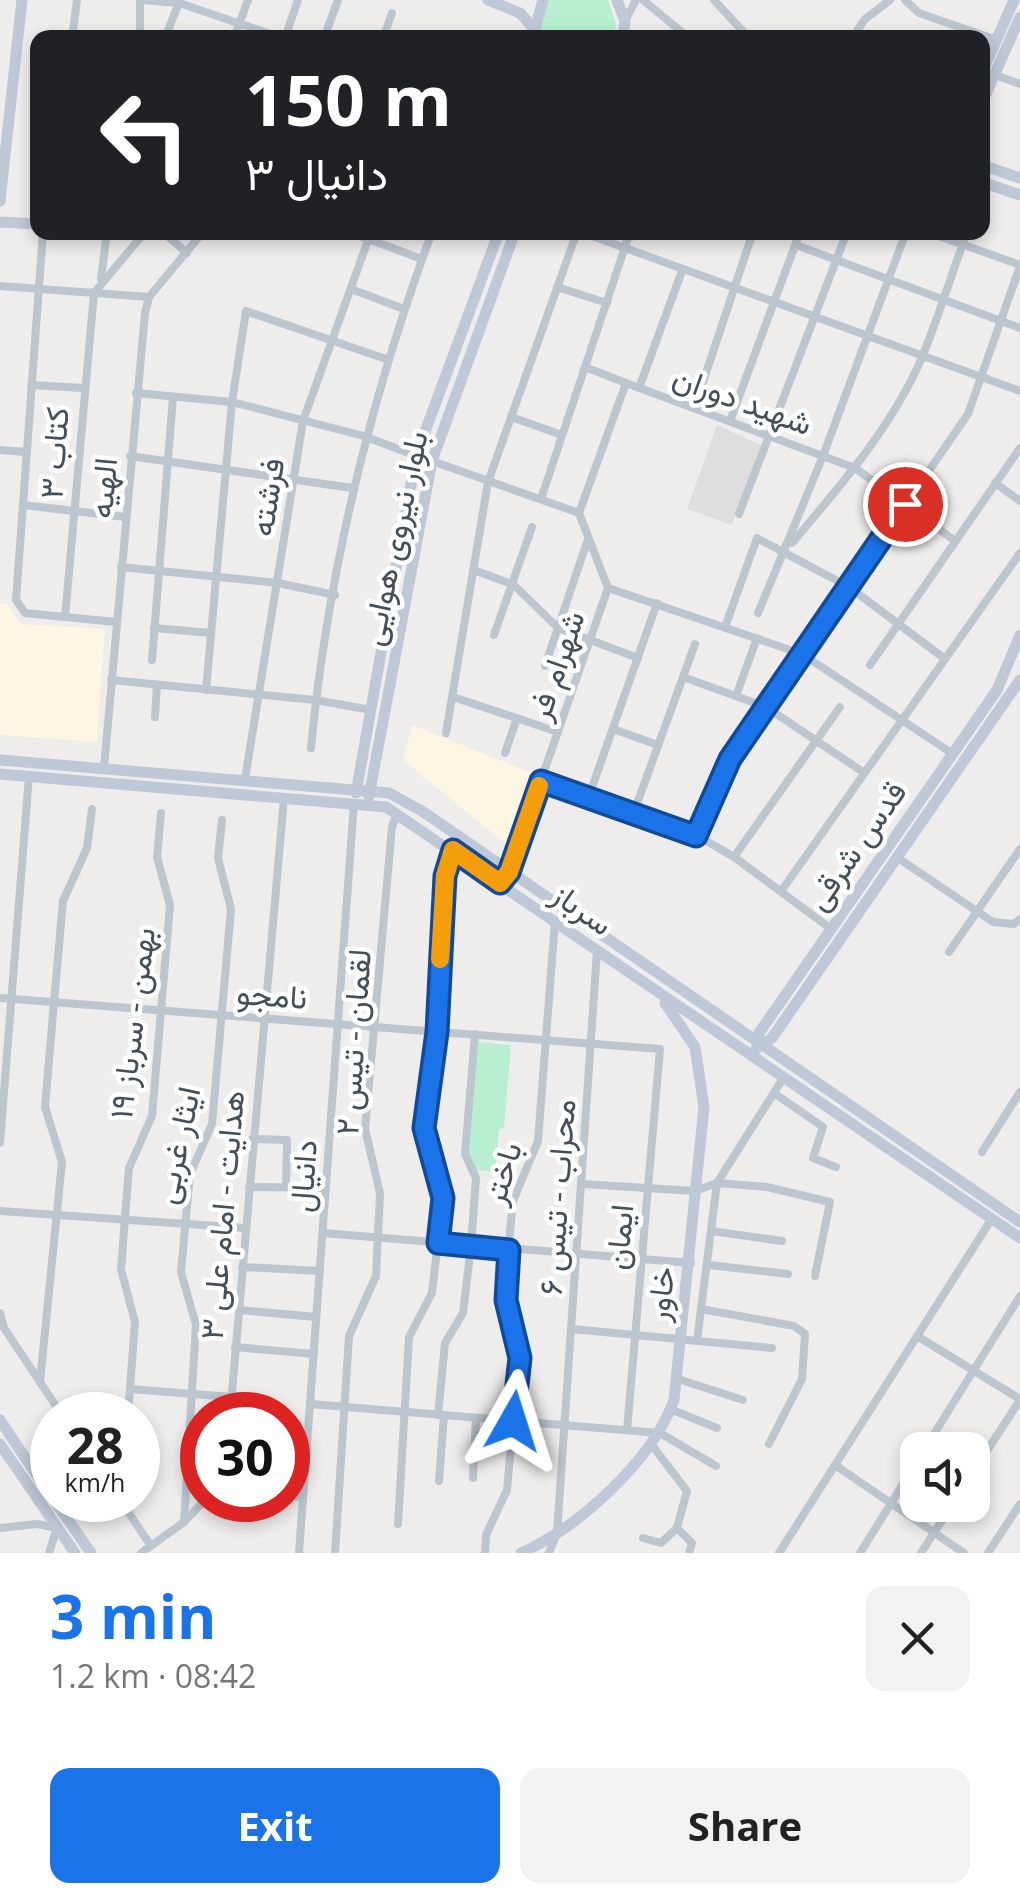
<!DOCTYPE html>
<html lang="en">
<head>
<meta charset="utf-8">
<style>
	:root { --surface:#fff; --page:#f2f2f2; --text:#222; --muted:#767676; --accent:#1a73e8 }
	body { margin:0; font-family:"Open Sans",Vazirmatn,sans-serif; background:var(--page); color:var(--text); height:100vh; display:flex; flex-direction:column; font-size:38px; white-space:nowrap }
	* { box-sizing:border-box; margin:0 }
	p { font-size:32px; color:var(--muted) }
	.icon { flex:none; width:55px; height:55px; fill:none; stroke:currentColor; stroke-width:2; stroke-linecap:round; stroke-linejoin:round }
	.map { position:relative; height:1553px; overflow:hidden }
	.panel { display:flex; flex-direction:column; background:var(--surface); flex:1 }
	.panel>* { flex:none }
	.hud { position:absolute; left:30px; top:30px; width:960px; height:210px; border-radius:20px; box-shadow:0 5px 15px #0003; background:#202124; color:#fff; overflow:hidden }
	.controls { position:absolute; left:900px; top:1432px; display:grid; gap:20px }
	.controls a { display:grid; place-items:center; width:90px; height:90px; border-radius:20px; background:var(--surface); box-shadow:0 5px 15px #0003; font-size:50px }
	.speed { position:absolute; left:30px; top:1392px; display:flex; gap:20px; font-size:50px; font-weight:700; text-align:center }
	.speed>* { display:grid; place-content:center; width:130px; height:130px; border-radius:50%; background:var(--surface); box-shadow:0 5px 15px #0003; line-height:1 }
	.speed small { font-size:25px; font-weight:400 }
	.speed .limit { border:15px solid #d22; background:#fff; color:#111 }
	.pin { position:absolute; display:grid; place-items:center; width:85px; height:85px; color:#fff; margin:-42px; border:5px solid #fff; border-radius:50%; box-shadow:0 2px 10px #0007 }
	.me { position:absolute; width:110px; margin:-55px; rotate:6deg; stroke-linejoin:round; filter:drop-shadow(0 0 8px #0008) }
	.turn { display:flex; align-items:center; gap:35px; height:210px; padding:0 50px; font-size:45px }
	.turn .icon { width:130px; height:130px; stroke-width:2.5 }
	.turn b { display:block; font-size:70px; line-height:85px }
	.round { display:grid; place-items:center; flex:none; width:105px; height:105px; border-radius:20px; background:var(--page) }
	.head { display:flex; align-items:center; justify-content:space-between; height:170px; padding:0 50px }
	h1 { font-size:60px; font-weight:700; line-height:75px; color:var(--accent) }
	.button { display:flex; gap:20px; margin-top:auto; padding:20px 50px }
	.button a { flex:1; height:115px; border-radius:20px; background:var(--accent); color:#fff; font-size:40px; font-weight:700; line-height:115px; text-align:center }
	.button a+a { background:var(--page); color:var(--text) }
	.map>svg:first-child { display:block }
	.commercial { fill:#fcf6e3 }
	.education { fill:#e0ddde }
	.green { fill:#b8efd0 }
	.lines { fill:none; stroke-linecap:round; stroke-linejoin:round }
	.street { stroke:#bcc6cf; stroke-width:8 }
	.secondary { stroke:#bec8d6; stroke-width:11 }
	.route-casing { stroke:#114b97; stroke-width:25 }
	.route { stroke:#1a73e8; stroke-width:18 }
	.slow { stroke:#f59e0b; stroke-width:18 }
	.labels { text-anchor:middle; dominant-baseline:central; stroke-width:9; stroke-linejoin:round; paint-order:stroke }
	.street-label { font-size:32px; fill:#444f5a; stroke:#fff }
</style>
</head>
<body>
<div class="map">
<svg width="1020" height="1553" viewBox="0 0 1020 1553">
	<rect width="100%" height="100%" fill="#efecec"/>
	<g class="commercial">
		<path d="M0,603L7,604L21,624L105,629L97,742L0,735Z"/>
		<path d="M412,725L535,774L506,844L403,760Z"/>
	</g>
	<path class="education" d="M717,425L761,445L732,525L687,509Z"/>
	<g class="green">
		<path d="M545,0H608L616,23L614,37H539L537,28Z"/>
		<path d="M478,1042L511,1045L504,1128L499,1129L495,1172L468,1169Z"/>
	</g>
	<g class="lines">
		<g class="street">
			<path d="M143,0L179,3L282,38"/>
			<path d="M643,0L689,38"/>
			<path d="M714,0L749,38"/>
			<path d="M905,0L919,13L997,40"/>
			<path d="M625,21L636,0"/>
			<path d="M72,38L77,0"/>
			<path d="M140,38V0"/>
			<path d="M165,38L180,0"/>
			<path d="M234,38L248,0"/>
			<path d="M285,38L298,0"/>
			<path d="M324,38L338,0"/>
			<path d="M383,38L392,13"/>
			<path d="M852,38L865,19L890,0"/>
			<path d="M995,75L1020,84"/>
			<path d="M43,232L16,600L25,613L116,622"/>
			<path d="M163,232L187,253"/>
			<path d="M349,232L422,259"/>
			<path d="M581,232L1020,391"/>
			<path d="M928,232L1020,265"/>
			<path d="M796,245L1020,328"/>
			<path d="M101,279L107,232"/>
			<path d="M0,286L149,297"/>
			<path d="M557,287L607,303"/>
			<path d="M351,289L404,309"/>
			<path d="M585,367L626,383"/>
			<path d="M703,382L753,232"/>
			<path d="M31,385L83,388"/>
			<path d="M639,388L682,271"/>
			<path d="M136,393L232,402L364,436L416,456"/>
			<path d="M511,417L562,435"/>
			<path d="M730,421L800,232"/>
			<path d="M0,450L26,452"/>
			<path d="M130,456L352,488"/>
			<path d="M432,461L579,513L608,588L802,654L953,754"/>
			<path d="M995,483L1020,501"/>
			<path d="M541,499L630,232"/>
			<path d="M23,505L125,517"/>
			<path d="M579,513L626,383L855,468L955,541"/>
			<path d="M739,514L847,232"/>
			<path d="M792,543C841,485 893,426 923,355C939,315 952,273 967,232"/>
			<path d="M121,567L278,583L335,595"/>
			<path d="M474,570L514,585L558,628L638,658"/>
			<path d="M758,613L823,456L906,232"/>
			<path d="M65,617L94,293L145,232"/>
			<path d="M725,627L757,538L849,587L945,659"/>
			<path d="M154,628L211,633"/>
			<path d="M494,635L532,527"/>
			<path d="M152,660L173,397"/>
			<path d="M870,665L1020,448"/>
			<path d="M545,666L587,542"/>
			<path d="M683,677L766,707L863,772"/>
			<path d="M111,680L315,700L371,710"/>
			<path d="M206,690L232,402L246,311L386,359"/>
			<path d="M736,696L757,638"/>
			<path d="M453,697L558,732"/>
			<path d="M155,717L157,685"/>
			<path d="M613,729L658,745"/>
			<path d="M446,733L488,482L577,232"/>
			<path d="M311,748C328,570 370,400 432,232"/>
			<path d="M505,753L517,718"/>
			<path d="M104,768L145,313L149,297L203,232"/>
			<path d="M245,779L303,421L371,232"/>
			<path d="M541,781L696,835L734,857L830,928"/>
			<path d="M589,796L657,603"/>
			<path d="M634,812L695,644"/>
			<path d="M696,835L730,759L968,414L1020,266"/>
			<path d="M734,857L840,707"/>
			<path d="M898,858L993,922L1014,924L1020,919"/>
			<path d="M509,872L608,588"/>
			<path d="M782,890L1020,553"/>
			<path d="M949,952L1020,849"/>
			<path d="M0,998L660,1049L627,1430"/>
			<path d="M774,1093L823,1127L813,1158L836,1167"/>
			<path d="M252,1139L287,1140L286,1187"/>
			<path d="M0,1143L29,776"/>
			<path d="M982,1152L1020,1092"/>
			<path d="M582,1184L695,1191L717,1183L767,1187L830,1202L815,1276"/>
			<path d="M249,1187L326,1188"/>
			<path d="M0,1211L245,1228"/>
			<path d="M712,1231L782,1241"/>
			<path d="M323,1233L691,1263"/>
			<path d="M709,1265L788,1274"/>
			<path d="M242,1267L320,1271"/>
			<path d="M701,1309L794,1326L805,1334L802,1379L769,1444"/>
			<path d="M239,1310L316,1317"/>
			<path d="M0,1313L4,1328L62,1415"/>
			<path d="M572,1329L772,1348"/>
			<path d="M917,1336L1020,1399"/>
			<path d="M697,1341L717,1183L782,1080"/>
			<path d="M235,1347L314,1354"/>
			<path d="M678,1379L743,1400"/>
			<path d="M40,1382L62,1162L45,1107L54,1002L63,901L87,848L92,809"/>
			<path d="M130,1389L231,1397"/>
			<path d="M310,1404L660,1433L716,1466"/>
			<path d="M670,1409L717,1428"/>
			<path d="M128,1415L135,1322L121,1269L129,1168L152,1116L170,905L157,857L161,813"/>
			<path d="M230,1415L284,798"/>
			<path d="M438,1415L445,1343L463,1313L471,1246L476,1178L465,1154L475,1034"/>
			<path d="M651,1444L687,1491L677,1528L692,1543L689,1553"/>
			<path d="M924,1450L1020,1296"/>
			<path d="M835,1465L964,1553"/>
			<path d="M972,1474L1020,1400"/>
			<path d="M473,1478L476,1418"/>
			<path d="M439,1481L444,1415"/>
			<path d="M288,1495L303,1497"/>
			<path d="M120,1500L151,1546"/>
			<path d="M184,1522L196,1325L181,1272L190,1174L212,1124L231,909L218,858L222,820"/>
			<path d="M398,1524L409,1337L432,1293L443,1197L424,1128L437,1032L445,876L453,850"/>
			<path d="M0,1528L37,1524L57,1528L49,1553"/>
			<path d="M643,1538L661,1543L677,1528"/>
			<path d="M141,1553L184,1522L205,1500"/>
			<path d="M299,1553L354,803"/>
			<path d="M335,1553L349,1336L376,1276L380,1193L365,1129L392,827L397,813"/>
			<path d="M485,1553L486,1535L507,1490L519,1358L505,1281L513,1201L538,1141L555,921"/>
			<path d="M549,1553L557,1533L597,951"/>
			<path d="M779,1553L991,1220"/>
			<path d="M860,1553L918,1460"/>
			<path d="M921,1553L952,1505"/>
			<path d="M988,1553L1020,1504"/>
		</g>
		<g class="secondary">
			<path d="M488,0L520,13L535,30"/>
			<path d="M617,0L625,21L623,38"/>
			<path d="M535,29L543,0"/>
			<path d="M982,73L1014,0"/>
			<path d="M982,103L1020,17"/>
			<path d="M982,165L1020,178"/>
			<path d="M982,182L1020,195"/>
			<path d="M0,201L22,0"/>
			<path d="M0,222L38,224"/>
			<path d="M0,760L389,793L422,811L1020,1222"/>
			<path d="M0,774L386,807L1020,1238"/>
			<path d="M356,793L416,456L499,232"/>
			<path d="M369,796L432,461L515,232"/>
			<path d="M759,1045V1033L997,690L1020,635"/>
			<path d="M756,1049L772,1038L1020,680"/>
			<path d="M0,1420L52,1498"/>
			<path d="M0,1444L75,1553"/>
			<path d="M54,1500L91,1553"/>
			<path d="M521,1553C579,1527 652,1461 674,1400L704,1107L695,1047L665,1003"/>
		</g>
	</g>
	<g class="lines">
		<g class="route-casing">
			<path id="route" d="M513,1421L520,1358L506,1300L509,1250L438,1243L443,1198L424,1128L437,1032L445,876L453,850L500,883L509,872L541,781L696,836L730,759L905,504"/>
		</g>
		<use href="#route" class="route"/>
		<path class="slow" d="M440,959L445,876L453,850L500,883L509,872L539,786"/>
	</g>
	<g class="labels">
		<g class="street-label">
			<text transform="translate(743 399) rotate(20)">شهید دوران</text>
			<text transform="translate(53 453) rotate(-86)">کتاب ۳</text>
			<text transform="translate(102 488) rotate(-85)">الهیه</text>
			<text transform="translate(266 497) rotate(-81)">فرشته</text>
			<text transform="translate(393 538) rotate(-78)">بلوار نیروی هوایی</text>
			<text transform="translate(555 665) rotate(-71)">شهرام فر</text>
			<text transform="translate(855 845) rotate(-55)">قدس شرقی</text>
			<text transform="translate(583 908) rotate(35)">سرباز</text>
			<text transform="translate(272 994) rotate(4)">نامجو</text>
			<text transform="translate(131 1023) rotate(-83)">بهمن - سرباز ۱۹</text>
			<text transform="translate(352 1042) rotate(-86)">لقمان - تیس ۲</text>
			<text transform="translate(176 1145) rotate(-78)">ایثار غربی</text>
			<text transform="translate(501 1173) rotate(-73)">باختر</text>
			<text transform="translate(302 1176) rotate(-86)">دانیال</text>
			<text transform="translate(556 1197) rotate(-86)">محراب - تیس ۶</text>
			<text transform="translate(221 1215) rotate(-85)">هدایت - امام علی ۳</text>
			<text transform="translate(618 1237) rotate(-85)">ایمان</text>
			<text transform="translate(659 1294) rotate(-83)">خاور</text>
		</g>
	</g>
</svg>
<div class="controls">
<a><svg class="icon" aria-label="sound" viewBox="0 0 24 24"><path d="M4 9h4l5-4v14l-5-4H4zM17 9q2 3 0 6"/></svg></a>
</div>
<div class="speed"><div>28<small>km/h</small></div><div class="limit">30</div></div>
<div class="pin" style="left:905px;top:504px;background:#d93025"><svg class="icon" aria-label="arrive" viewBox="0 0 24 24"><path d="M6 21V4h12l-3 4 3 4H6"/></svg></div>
<svg class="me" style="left:513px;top:1421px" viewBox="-20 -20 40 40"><path d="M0-17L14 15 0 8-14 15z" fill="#1a73e8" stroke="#fff" stroke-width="4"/></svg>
<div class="hud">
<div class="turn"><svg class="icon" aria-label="left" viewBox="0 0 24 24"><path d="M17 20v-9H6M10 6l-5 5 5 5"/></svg><div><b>150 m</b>دانیال ۳</div></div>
</div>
</div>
<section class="panel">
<div class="head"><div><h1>3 min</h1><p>1.2 km · 08:42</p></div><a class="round"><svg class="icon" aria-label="close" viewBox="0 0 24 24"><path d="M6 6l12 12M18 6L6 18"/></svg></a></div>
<div class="button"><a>Exit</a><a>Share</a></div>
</section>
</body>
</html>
